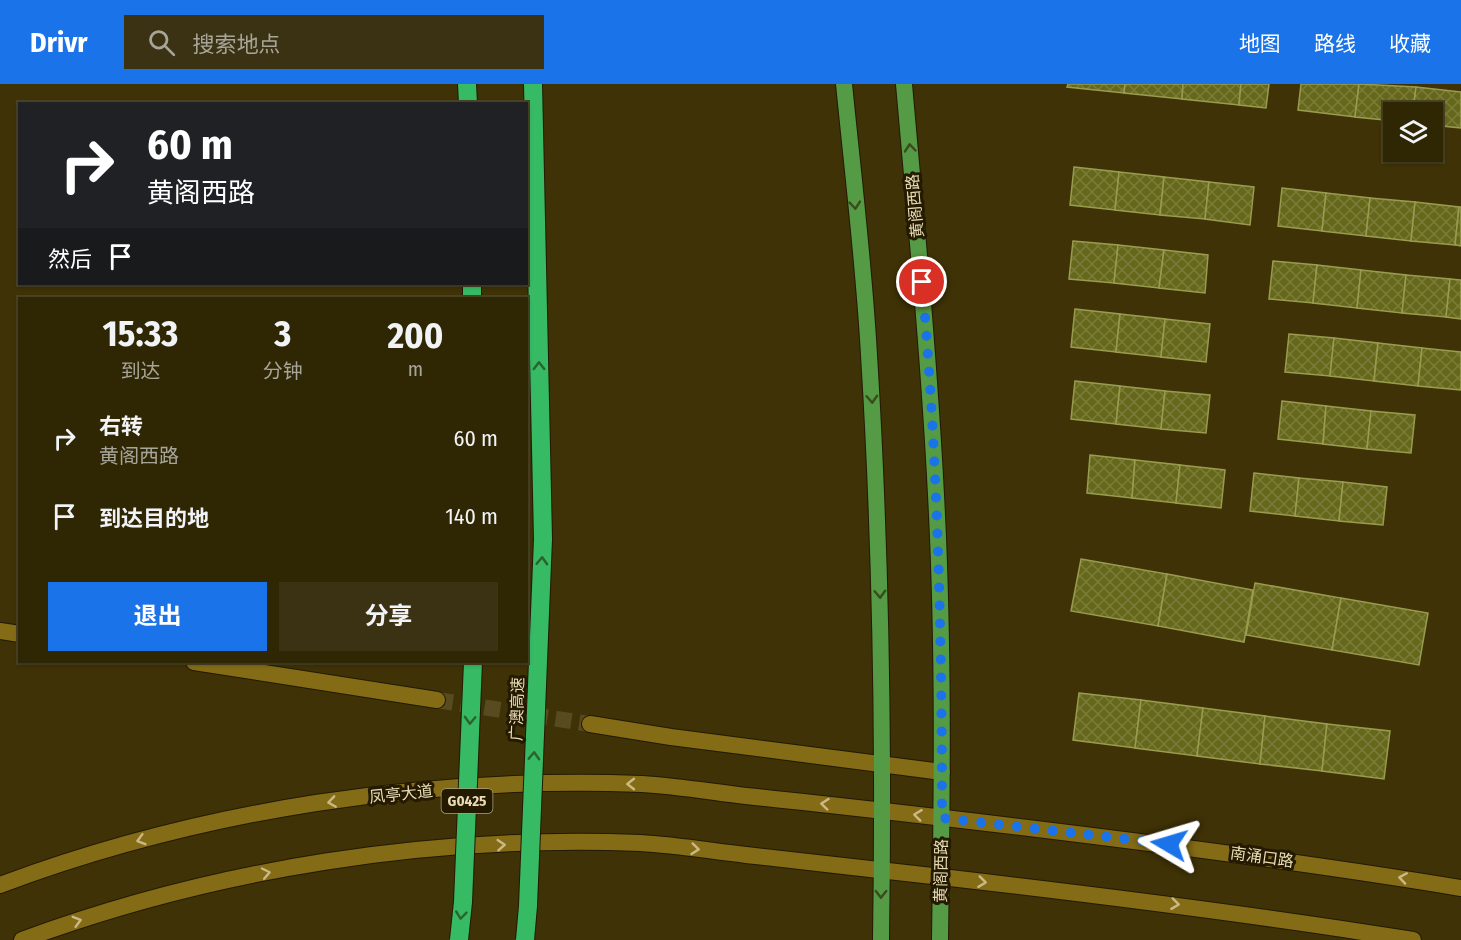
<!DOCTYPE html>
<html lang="zh">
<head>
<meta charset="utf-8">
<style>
	:root { --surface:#2f2604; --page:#3b3213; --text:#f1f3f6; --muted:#a7a59a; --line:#4a4326; --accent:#1a73e8 }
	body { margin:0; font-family:"Fira Sans Condensed","Noto Sans SC",sans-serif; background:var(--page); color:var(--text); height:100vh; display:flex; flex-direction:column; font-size:22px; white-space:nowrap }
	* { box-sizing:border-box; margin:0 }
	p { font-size:20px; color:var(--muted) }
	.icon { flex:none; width:33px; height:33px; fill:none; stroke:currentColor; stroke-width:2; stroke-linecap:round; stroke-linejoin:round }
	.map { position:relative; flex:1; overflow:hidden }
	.drawer { position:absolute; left:18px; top:213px; width:510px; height:366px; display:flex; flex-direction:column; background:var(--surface); border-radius:0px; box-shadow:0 2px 4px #0004,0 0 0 2px var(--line) }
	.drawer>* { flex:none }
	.guide { position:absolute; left:18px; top:18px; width:510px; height:183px; border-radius:0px; box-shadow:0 2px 4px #0004,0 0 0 2px var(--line); background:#202124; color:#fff; overflow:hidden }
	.controls { position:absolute; left:1383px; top:18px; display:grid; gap:12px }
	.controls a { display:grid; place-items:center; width:60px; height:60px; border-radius:0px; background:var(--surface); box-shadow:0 2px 4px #0004,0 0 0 2px var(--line); font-size:30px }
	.pin { position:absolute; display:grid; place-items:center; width:51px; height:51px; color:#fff; margin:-26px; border:3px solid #fff; border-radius:50%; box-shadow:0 2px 6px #0007 }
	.me { position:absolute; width:66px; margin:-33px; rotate:277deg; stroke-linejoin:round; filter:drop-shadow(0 0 4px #0008) }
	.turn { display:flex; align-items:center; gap:21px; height:126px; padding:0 30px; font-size:27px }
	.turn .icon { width:78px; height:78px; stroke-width:2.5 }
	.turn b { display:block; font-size:42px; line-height:51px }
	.then { display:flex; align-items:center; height:57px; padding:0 30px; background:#0003; gap:12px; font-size:22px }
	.eta { display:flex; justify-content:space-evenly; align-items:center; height:102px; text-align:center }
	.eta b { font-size:36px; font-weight:700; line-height:42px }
	.primary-button { display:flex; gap:12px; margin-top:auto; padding:12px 30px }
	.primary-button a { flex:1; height:69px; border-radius:0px; background:var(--accent); color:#fff; font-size:24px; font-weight:700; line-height:69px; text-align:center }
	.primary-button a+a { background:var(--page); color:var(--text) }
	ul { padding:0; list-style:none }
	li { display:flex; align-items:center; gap:18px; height:78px; padding:0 30px }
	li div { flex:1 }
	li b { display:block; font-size:22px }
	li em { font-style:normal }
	header { display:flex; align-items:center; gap:36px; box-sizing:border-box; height:84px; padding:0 30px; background:var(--accent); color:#fff }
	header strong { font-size:28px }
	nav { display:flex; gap:33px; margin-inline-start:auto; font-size:21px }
	.search { width:420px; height:54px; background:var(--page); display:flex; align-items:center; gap:15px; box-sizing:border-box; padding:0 21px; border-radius:0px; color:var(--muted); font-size:22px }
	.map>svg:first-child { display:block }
	.building { fill:url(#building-cross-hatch); stroke:#999c4e; stroke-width:1.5 }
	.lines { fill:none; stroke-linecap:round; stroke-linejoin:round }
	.minor-tunnel { stroke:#584b20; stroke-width:16; stroke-dasharray:16 8; stroke-linecap:butt }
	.minor-casing { stroke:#221a03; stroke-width:18 }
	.secondary-casing { stroke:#221a03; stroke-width:18 }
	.primary-casing { stroke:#221a03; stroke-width:18 }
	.motorway-casing { stroke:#221a03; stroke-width:20 }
	.minor { stroke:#846b16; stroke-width:16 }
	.secondary { stroke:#846b16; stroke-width:16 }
	.primary { stroke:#559a45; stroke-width:16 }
	.motorway { stroke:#36ba64; stroke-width:18 }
	.motorway-bridge-casing { stroke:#221a03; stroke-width:20; stroke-linecap:butt }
	.motorway-bridge { stroke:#36ba64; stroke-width:18 }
	.oneway { stroke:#384d1c }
	.oneway2 { stroke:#2c622d }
	.oneway3 { stroke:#cab986 }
	.route { stroke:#1a73e8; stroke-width:10; stroke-dasharray:0 18 }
	.labels { text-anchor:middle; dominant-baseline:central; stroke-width:6; stroke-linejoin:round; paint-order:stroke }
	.shield { fill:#241a00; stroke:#ada17f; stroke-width:1.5 }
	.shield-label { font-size:15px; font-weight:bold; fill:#e8dbb6 }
	.street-label { font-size:16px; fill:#e8dbb6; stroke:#241a00 }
</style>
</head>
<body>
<header>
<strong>Drivr</strong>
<div class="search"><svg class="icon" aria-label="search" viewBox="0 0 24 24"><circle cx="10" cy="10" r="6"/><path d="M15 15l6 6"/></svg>搜索地点</div>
<nav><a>地图</a><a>路线</a><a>收藏</a></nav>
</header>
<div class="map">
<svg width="1461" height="856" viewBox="0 0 1461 856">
	<defs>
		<pattern id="building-cross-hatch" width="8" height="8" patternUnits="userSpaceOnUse" patternTransform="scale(1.5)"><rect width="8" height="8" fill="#65671b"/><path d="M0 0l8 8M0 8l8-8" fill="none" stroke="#7b7c3a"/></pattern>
	</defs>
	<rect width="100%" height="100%" fill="#3f3206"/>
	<g class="building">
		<path d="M1068,0H1125L1124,9L1067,3Z"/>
		<path d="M1125,0H1183L1182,15L1124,9Z"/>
		<path d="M1183,0H1241L1239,21L1182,15Z"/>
		<path d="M1241,0H1269L1266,24L1239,21Z"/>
		<path d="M1301,0H1359L1355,33L1298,26Z"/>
		<path d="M1359,0L1416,3L1413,28H1394V37L1355,33Z"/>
		<path d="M1416,3L1461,8V44L1432,41V28H1413Z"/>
		<path d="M1074,83L1119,88L1115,126L1070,121Z"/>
		<path d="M1119,88L1164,93L1160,131L1115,126Z"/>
		<path d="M1164,93L1209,98L1205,135L1160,131Z"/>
		<path d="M1209,98L1254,103L1250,141L1205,135Z"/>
		<path d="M1282,104L1326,109L1322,147L1278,142Z"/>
		<path d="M1326,109L1370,114L1366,152L1322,147Z"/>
		<path d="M1370,114L1415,118L1411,157L1366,152Z"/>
		<path d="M1415,118L1459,123L1455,161L1411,157Z"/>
		<path d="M1459,123H1461V162L1455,161Z"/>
		<path d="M1073,157L1118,161L1114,199L1069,195Z"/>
		<path d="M1118,161L1164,166L1159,204L1114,199Z"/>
		<path d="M1164,166L1208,171L1205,209L1159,204Z"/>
		<path d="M1273,177L1317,181L1313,219L1269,215Z"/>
		<path d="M1317,181L1361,186L1357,224L1313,219Z"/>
		<path d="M1361,186L1406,191L1402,229L1357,224Z"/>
		<path d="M1406,191L1450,195L1446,233L1402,229Z"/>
		<path d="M1450,195L1461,196V235L1446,233Z"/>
		<path d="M1075,225L1120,230L1116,268L1071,263Z"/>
		<path d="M1120,230L1165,235L1161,273L1116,268Z"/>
		<path d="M1165,235L1210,240L1206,278L1161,273Z"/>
		<path d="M1289,250L1334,254L1330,292L1285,288Z"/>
		<path d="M1334,254L1378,259L1374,297L1330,292Z"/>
		<path d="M1378,259L1422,264L1418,302L1374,297Z"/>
		<path d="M1422,264L1461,268V306L1418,302Z"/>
		<path d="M1075,297L1120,302L1116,340L1071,335Z"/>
		<path d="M1120,302L1165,307L1161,345L1116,340Z"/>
		<path d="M1165,307L1210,311L1206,349L1161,345Z"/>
		<path d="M1282,317L1326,322L1323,360L1278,355Z"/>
		<path d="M1326,322L1371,327L1367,365L1323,360Z"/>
		<path d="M1371,327L1415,331L1411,369L1367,365Z"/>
		<path d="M1090,371L1135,376L1132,414L1087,409Z"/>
		<path d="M1135,376L1180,381L1176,419L1132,414Z"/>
		<path d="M1180,381L1225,386L1221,424L1176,419Z"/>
		<path d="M1254,389L1299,394L1295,432L1250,427Z"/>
		<path d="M1299,394L1343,398L1339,437L1295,432Z"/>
		<path d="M1343,398L1387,403L1383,441L1339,437Z"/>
		<path d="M1081,475L1167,490L1158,542L1071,527Z"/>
		<path d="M1167,490L1253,506L1244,558L1158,542Z"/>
		<path d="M1255,499L1341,514L1332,566L1246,551Z"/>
		<path d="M1341,514L1428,529L1419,581L1332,566Z"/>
		<path d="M1079,609L1141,616L1135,664L1073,656Z"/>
		<path d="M1141,616L1203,624L1197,672L1135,664Z"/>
		<path d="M1203,624L1265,632L1260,680L1197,672Z"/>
		<path d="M1265,632L1327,640L1322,687L1260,680Z"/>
		<path d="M1327,640L1390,647L1384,695L1322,687Z"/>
	</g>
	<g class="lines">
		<path class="minor-tunnel" d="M437,616L590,640"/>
		<g class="minor-casing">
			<g id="minor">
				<path d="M0,547L20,550"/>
				<path d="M194,578L437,616"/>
				<path d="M590,640L671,653L942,688"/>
			</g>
		</g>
		<g class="secondary-casing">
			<g id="secondary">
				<path d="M0,801C203,725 426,692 642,700C677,702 712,708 746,712C815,719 884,727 953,735C1123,755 1292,776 1461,804"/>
				<path d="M22,856C217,784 432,751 640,759C676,761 711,767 746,771C814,779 882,786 950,794C1105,812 1259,831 1413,856"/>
			</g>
		</g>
		<g class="primary-casing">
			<g id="primary">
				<path d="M844,0C853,90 864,181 869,271C881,466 884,661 881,856"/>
				<path d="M904,0C916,137 929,274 936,411C944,560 942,708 940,856"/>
			</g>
		</g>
		<g class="motorway-casing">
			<g id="motorway">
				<path d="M467,0L468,20"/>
				<path d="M472,200V214"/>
			</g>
		</g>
		<use href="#minor" class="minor"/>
		<use href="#secondary" class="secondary"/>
		<use href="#primary" class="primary"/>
		<use href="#motorway" class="motorway"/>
		<g class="motorway-bridge-casing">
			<g id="motorway-bridge">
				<path d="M459,856L463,818L473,578"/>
				<path d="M525,856L528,822L543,455L533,0"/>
			</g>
		</g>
		<use href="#motorway-bridge" class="motorway-bridge"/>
	</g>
	<defs><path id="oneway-chevron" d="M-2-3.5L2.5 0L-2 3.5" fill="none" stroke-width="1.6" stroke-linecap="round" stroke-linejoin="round" transform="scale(1.5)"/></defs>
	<g class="oneway">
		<use href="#oneway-chevron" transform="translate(910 64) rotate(-95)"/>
		<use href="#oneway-chevron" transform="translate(855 121) rotate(85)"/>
		<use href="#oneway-chevron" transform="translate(872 315) rotate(87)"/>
		<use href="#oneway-chevron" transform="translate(880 510) rotate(88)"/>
		<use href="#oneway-chevron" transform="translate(881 810) rotate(91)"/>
	</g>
	<g class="oneway2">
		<use href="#oneway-chevron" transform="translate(539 282) rotate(-91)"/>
		<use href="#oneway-chevron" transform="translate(542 477) rotate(-88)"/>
		<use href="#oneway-chevron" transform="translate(470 636) rotate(92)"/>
		<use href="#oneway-chevron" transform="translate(534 672) rotate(-88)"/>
		<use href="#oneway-chevron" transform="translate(461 831) rotate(96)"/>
	</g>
	<g class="oneway3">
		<use href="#oneway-chevron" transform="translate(631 700) rotate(-180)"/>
		<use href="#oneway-chevron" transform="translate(332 718) rotate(172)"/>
		<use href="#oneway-chevron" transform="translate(825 720) rotate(-174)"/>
		<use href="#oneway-chevron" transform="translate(918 731) rotate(-173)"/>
		<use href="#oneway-chevron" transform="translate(141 756) rotate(164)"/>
		<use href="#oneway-chevron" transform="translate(501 761) rotate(-4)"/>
		<use href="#oneway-chevron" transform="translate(695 765) rotate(6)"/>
		<use href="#oneway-chevron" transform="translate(266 789) rotate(-12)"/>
		<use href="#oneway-chevron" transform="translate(1403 794) rotate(-171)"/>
		<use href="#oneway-chevron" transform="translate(982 798) rotate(7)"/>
		<use href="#oneway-chevron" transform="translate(1175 820) rotate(7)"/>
		<use href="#oneway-chevron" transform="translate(77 837) rotate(-16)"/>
	</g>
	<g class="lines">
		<path class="route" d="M922,198C938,376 942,555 942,734L1169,760"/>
	</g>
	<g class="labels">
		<rect class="shield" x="441.5" y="705" width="51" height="24" rx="4.5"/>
		<g class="shield-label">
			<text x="467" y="717">G0425</text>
		</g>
		<g class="street-label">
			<text transform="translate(915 122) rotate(-95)">黄阁西路</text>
			<text transform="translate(517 625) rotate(-88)">广澳高速</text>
			<text transform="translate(401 710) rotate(-6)">凤亭大道</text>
			<text transform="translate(1262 773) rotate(8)">南涌口路</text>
			<text transform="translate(941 787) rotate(-89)">黄阁西路</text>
		</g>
	</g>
</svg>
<div class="controls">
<a><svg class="icon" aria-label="layers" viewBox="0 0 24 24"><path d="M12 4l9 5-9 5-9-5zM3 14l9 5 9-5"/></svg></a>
</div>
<div class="pin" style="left:922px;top:198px;background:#d93025"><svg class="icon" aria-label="arrive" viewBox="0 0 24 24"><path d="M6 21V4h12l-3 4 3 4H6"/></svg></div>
<svg class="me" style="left:1169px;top:760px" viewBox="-20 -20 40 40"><path d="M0-17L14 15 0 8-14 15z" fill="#1a73e8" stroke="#fff" stroke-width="4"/></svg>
<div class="guide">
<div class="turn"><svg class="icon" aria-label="right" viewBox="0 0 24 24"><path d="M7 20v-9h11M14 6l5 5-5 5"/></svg><div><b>60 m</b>黄阁西路</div></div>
<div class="then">然后<svg class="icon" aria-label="arrive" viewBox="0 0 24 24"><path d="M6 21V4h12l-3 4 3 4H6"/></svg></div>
</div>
<section class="drawer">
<div class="eta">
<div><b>15:33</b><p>到达</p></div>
<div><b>3</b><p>分钟</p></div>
<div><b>200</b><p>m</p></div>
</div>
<ul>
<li><svg class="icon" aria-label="right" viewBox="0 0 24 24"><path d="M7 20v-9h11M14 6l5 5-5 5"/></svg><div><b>右转</b><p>黄阁西路</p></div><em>60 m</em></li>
<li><svg class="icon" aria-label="arrive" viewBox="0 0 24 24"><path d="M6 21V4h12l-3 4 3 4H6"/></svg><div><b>到达目的地</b></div><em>140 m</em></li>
</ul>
<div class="primary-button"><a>退出</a><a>分享</a></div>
</section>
</div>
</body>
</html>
